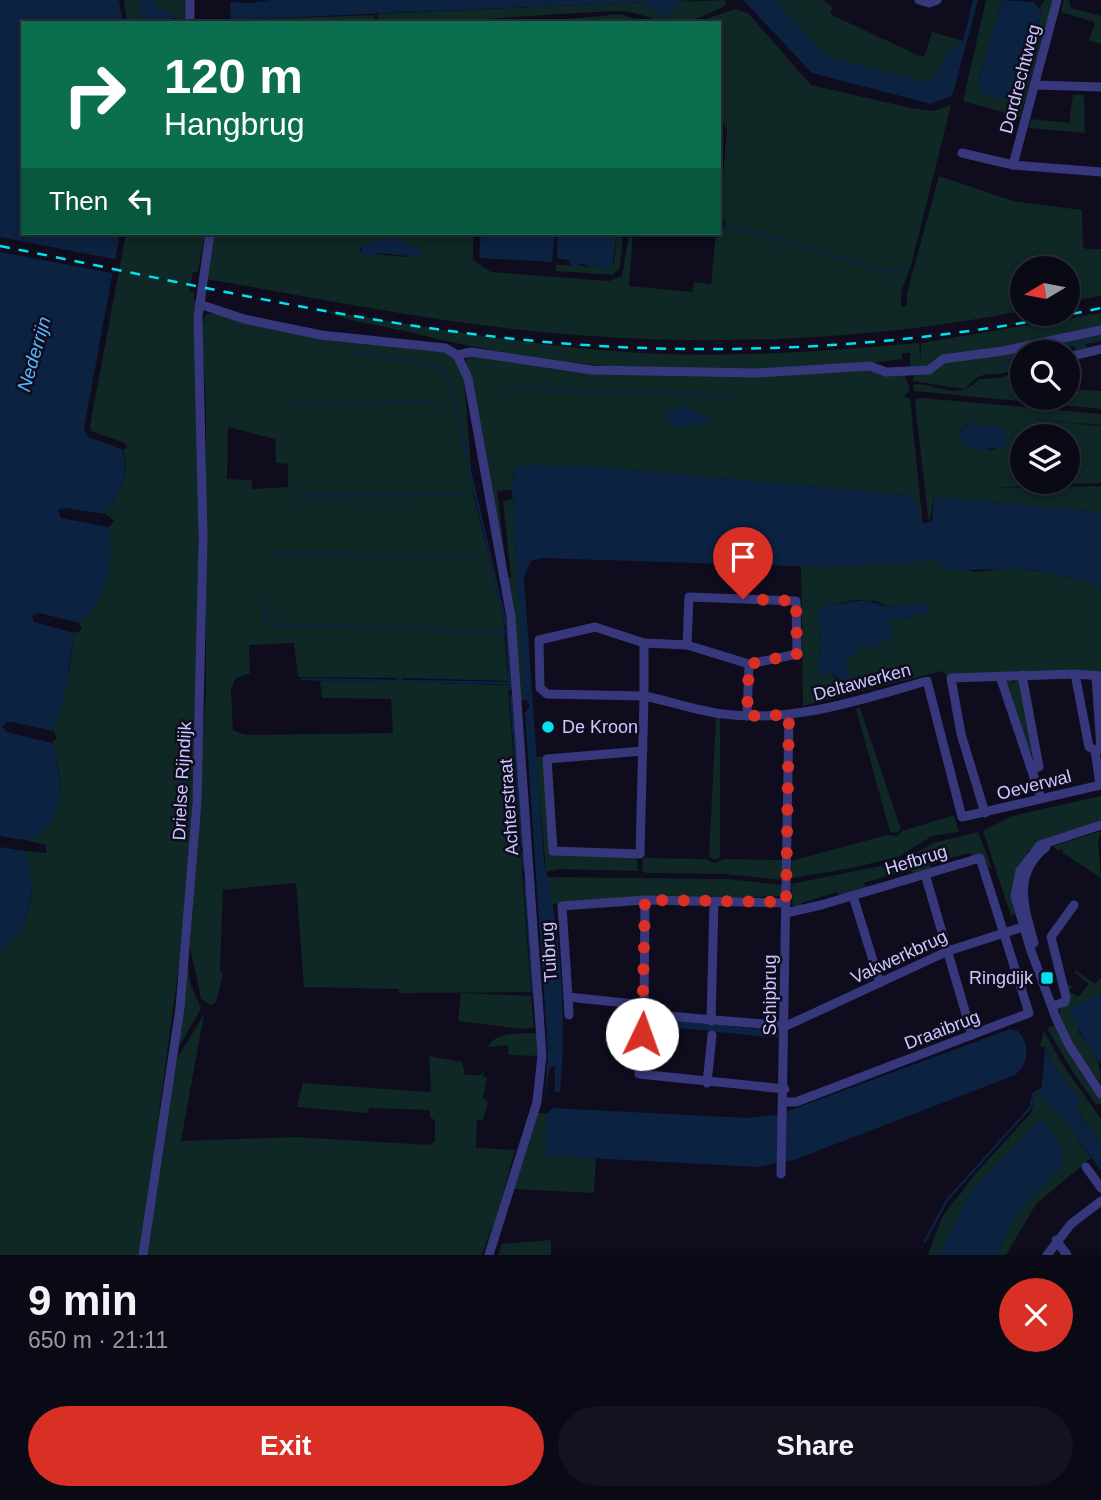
<!DOCTYPE html>
<html lang="en">
<head>
<meta charset="utf-8">
<style>
	:root { --surface:#0a0916; --page:#13121f; --text:#f1f3f6; --muted:#999aa1; --line:#2a2a35; --accent:#d93025 }
	body { margin:0; font-family:Arial,sans-serif; background:var(--page); color:var(--text); height:100vh; display:flex; flex-direction:column; font-size:26px; white-space:nowrap }
	* { box-sizing:border-box; margin:0 }
	p { font-size:23px; color:var(--muted) }
	.icon { flex:none; width:38px; height:38px; fill:none; stroke:currentColor; stroke-width:2; stroke-linecap:round; stroke-linejoin:round }
	.map { position:relative; height:1255px; overflow:hidden }
	.sheet { display:flex; flex-direction:column; background:var(--surface); flex:1 }
	.sheet>* { flex:none }
	.banner { position:absolute; left:21px; top:21px; width:700px; height:214px; border-radius:0px; box-shadow:0 4px 10px #0003,0 0 0 2px var(--line); background:#0b6e4f; color:#fff; overflow:hidden }
	.needle { width:46px; rotate:260deg }
	.buttons { position:absolute; left:1010px; top:256px; display:grid; gap:14px }
	.buttons a { display:grid; place-items:center; width:70px; height:70px; border-radius:50%; background:var(--surface); box-shadow:0 4px 10px #0003,0 0 0 2px var(--line); font-size:35px }
	.pin { position:absolute; display:grid; place-items:center; width:60px; height:60px; color:#fff; margin:-72px -30px; border-radius:50% 50% 50% 0; rotate:-45deg; box-shadow:0 0 7px #0007 }
	.pin .icon { rotate:45deg }
	.me { position:absolute; width:77px; margin:-38px; rotate:3deg; stroke-linejoin:round; filter:drop-shadow(0 0 5px #0008) }
	.turn { display:flex; align-items:center; gap:24px; height:147px; padding:0 28px; font-size:32px }
	.turn .icon { width:91px; height:91px; stroke-width:2.5 }
	.turn b { display:block; font-size:49px; line-height:60px }
	.then { display:flex; align-items:center; height:66px; padding:0 28px; background:#0003; gap:14px; font-size:26px }
	.round { display:grid; place-items:center; flex:none; width:74px; height:74px; border-radius:37px; background:var(--page) }
	.summary { display:flex; align-items:center; justify-content:space-between; height:119px; padding:0 28px }
	h1 { font-size:42px; font-weight:800; line-height:52px }
	.cta { display:flex; gap:14px; margin-top:auto; padding:14px 28px }
	.cta a { flex:1; height:80px; border-radius:42px; background:var(--accent); color:#fff; font-size:28px; font-weight:800; line-height:80px; text-align:center }
	.cta a+a { background:var(--page); color:var(--text) }
	.map>svg:first-child { display:block }
	.green { fill:#0f2725; fill-rule:evenodd }
	.water { fill:#0c2241 }
	.pier { fill:#0e0c1d }
	.lines { fill:none; stroke-linecap:round; stroke-linejoin:round }
	.stream { stroke:#0c2241; stroke-width:2.5 }
	.minor { stroke:#37377c; stroke-width:9 }
	.rail { stroke:#01e2f1; stroke-width:2.5; stroke-dasharray:10 9; stroke-linecap:butt }
	.route { stroke:#d93025; stroke-width:12; stroke-dasharray:0 21.6 }
	.poi-dot { fill:#01e2f1; stroke:#0e0c1d; stroke-width:2.5 }
	.labels { text-anchor:middle; dominant-baseline:central; stroke-width:5; stroke-linejoin:round; paint-order:stroke }
	.street-label { font-size:18px; fill:#cdc8ff; stroke:#0e0c1d }
	.poi-label { font-size:18px; fill:#cdc8ff; stroke:#0e0c1d; text-anchor:start }
	.water-label { font-size:19px; font-style:italic; fill:#57b7fe; stroke:#0e0c1d }
</style>
</head>
<body>
<div class="map">
<svg width="1101" height="1255" viewBox="0 0 1101 1255">
	<rect width="100%" height="100%" fill="#0e0c1d"/>
	<g class="green">
		<path d="M124,0H186L187,23H177V18H173L172,13C154,13 143,23 127,23Z"/>
		<path d="M725,0L726,5C712,13 697,20 681,22C658,26 640,10 618,11C539,14 459,23 378,23L377,14L646,2L664,18L669,16L678,2Z"/>
		<path d="M774,0H823L833,7L830,14L922,57L925,55L932,32L963,41L948,54L932,81L927,83L828,57Z"/>
		<path d="M986,0H1002L978,82L1015,102L1042,12L1040,7L1045,0H1053L1020,117L963,101Z"/>
		<path d="M1064,0H1069L1071,8L1101,16V44L1089,41L1095,22L1061,12Z"/>
		<path d="M735,9L748,13L811,85L911,108L933,111L951,105L911,265L901,292V307L907,306V293L939,176L1013,201L1082,210L1083,246L1086,249H1101V296L1068,302V268H1022V311C853,344 675,348 504,328C404,316 305,296 206,279L213,233H473V260L491,272L609,281L622,276L629,233H633L629,286L692,292L694,282L711,284L716,233H719V227L722,229L726,224L720,212L727,129L719,115V23H694ZM381,241L420,248L409,257L360,253V247Z"/>
		<path d="M620,14L649,23H543L544,21Z"/>
		<path d="M375,15V23H235L252,19Z"/>
		<path d="M1073,95H1084L1085,133L1029,128L1031,119L1069,123Z"/>
		<path d="M126,233H205L198,272H193L189,291L194,292L198,404V689L193,795L181,950L140,1255H0V953L25,924L32,893L25,851L46,853V845L25,840C65,820 65,780 52,743L57,738L53,731L70,665L74,633L82,630L79,623L88,615L111,541L109,527L114,520L105,514C118,494 132,474 123,450L127,447L125,443L91,431L90,426Z"/>
		<path d="M617,233H623L620,267L613,275L556,271V265H581L588,268L598,265L602,269L614,263Z"/>
		<path d="M327,311C432,328 537,347 643,353C735,358 829,351 919,343L921,361V343L1101,313V329L1014,347L941,357L928,368H910V353H902V359C738,382 569,373 409,332C385,326 347,322 327,311Z"/>
		<path d="M213,313L429,348L452,354L464,378L473,493L503,616L508,681L403,678V682L508,685L531,992L412,993H399V989L304,987L296,883L223,890L220,971L223,973L216,1002L211,1005L201,999L190,947L206,689V404L201,330L205,315ZM228,427L275,439L276,463L288,464V487L252,489V480L227,479ZM294,643L298,677L397,678L396,682L320,681L322,698L391,699L393,733L246,735L233,730L231,689L235,679L250,673L249,645Z"/>
		<path d="M1101,332V341L1086,344L1087,349L1076,351L1074,346L1051,352H1022V358L1017,359L1018,364C1002,380 994,370 978,377C973,379 969,386 964,389L913,381L914,375L927,374L944,360Z"/>
		<path d="M475,354L570,369L867,368L905,375L910,390L904,396L910,399L923,525L920,524L917,504L907,495L587,466L523,465L514,472L511,490L497,491L507,572L466,364L467,359Z"/>
		<path d="M1018,370L1022,377V397H1068V389L1101,391V409L914,391L913,385L916,384C943,385 957,402 979,379L1000,378Z"/>
		<path d="M923,398L1101,414V425L1028,419L1101,426V483L988,488L1101,486V512L934,497L929,524L915,403L916,399ZM971,423L1002,429L1007,434L994,450L969,448L959,431ZM1022,436H1068V481H1022Z"/>
		<path d="M512,499L516,504L513,509L525,700H520L506,578L511,577L503,501Z"/>
		<path d="M934,557L937,562L975,572L1011,568L1052,573L1101,586V673L946,675L942,671L803,706L801,566L913,563ZM857,600L876,601L888,607L924,603L927,613L886,622L893,630L892,637L860,646L857,653L847,659L846,669L838,680L830,672H818L821,630L818,612L828,605Z"/>
		<path d="M1011,680L1014,684L1015,680H1022L1035,751L1025,753L1002,681Z"/>
		<path d="M860,708L901,829L896,833L890,832L856,709Z"/>
		<path d="M716,716H720V857L714,860L709,856Z"/>
		<path d="M536,757H543L550,855L637,858L638,871L560,869L546,872Z"/>
		<path d="M1101,796V821L1028,851L1013,894L1015,915L1011,916L983,831L1012,816Z"/>
		<path d="M954,815L959,832L932,836L900,856L852,868L792,878L791,861L887,835L897,836L902,831Z"/>
		<path d="M1101,831L1098,841L1101,878L1063,853L1062,849L1057,850L1053,846Z"/>
		<path d="M978,832L992,868L988,867L983,854L974,857L969,853L929,864L933,869L914,874L910,870L863,883L867,888L841,897L837,892L802,903L803,908H793L791,884L901,862L933,843Z"/>
		<path d="M643,858L706,859L714,863L724,859L782,860V880L725,874L646,873L642,870Z"/>
		<path d="M547,877L727,879L782,885V896L552,904Z"/>
		<path d="M188,963L190,983L201,1008L176,1052Z"/>
		<path d="M1075,970L1095,984L1101,977V993L1078,1032C1092,1047 1101,1060 1101,1083C1089,1068 1056,1027 1060,1009L1065,1006L1067,985L1072,986L1069,991L1078,997L1089,984L1074,972Z"/>
		<path d="M461,993L531,996L534,1027L523,1029L458,1021Z"/>
		<path d="M204,1014L181,1141L295,1137L515,1150L499,1208L522,1135L486,1255H484L492,1225L482,1255H146L176,1060Z"/>
		<path d="M1055,1025L1101,1099V1104L1096,1105L1071,1069L1047,1028Z"/>
		<path d="M1044,1031L1061,1062L1101,1119V1144L1077,1110L1079,1097L1054,1068L1046,1048L1040,1046Z"/>
		<path d="M536,1033L540,1056L509,1055L507,1045L488,1047C494,1031 521,1034 536,1033Z"/>
		<path d="M429,1056L462,1062L465,1075H481L484,1069L483,1076L487,1077L483,1098L488,1102L483,1120H477L476,1148L428,1145L435,1142V1120L430,1118V1110L369,1108L368,1113L297,1107L303,1083L428,1092L431,1090Z"/>
		<path d="M1041,1088V1096L1061,1116L1091,1158L1036,1204L1006,1255H997L1016,1213L1061,1167L1038,1122L972,1190L939,1255H928L942,1217L976,1173L1031,1113L1036,1090Z"/>
		<path d="M537,1113H547L546,1153L596,1159L594,1193L513,1189Z"/>
		<path d="M551,1240V1255H498L502,1244Z"/>
	</g>
	<g class="water">
		<path d="M0,0H119L123,23H23V233H120L84,428L88,437L122,449C132,474 118,494 105,514L66,508L58,510L61,518L109,527C115,562 107,599 79,623L39,613L32,616L34,622L74,633L65,693L53,731L12,722H6L3,727L7,732L52,743C62,773 69,828 27,839C20,841 8,837 0,836Z"/>
		<path d="M139,0H156V10L172,13L173,18L158,23H139Z"/>
		<path d="M270,0H694L678,2L669,16L664,18L645,2L252,19L231,23L230,2L250,3Z"/>
		<path d="M743,0H774L828,57L927,83L932,81L948,54L963,41L973,0H978L954,90L951,96L931,104L812,73Z"/>
		<path d="M1002,0L1034,2L1042,12L1015,102L982,94L978,82Z"/>
		<path d="M481,233H555L552,262L479,258Z"/>
		<path d="M557,233H617L612,267L604,270L598,265L588,268L583,263L573,267L568,260L557,258Z"/>
		<path d="M395,237L401,242L420,248L422,253L418,257L378,253L367,256L360,253L362,245Z"/>
		<path d="M683,405L709,417L708,423L677,427L669,422L667,413Z"/>
		<path d="M971,423L1003,429L1007,434L1005,447L977,450L964,445L959,432Z"/>
		<path d="M523,465L587,466L907,495L917,504L920,524L932,522L934,497L1101,512V586C1071,578 1040,568 1009,569C986,569 966,571 943,569L933,558L913,563L820,567L542,558L531,561L524,577L544,862C561,930 567,1022 560,1092H555V1066L550,1067L545,1096L548,1052L525,713L530,705L524,698L513,509L516,504C507,493 514,481 515,469Z"/>
		<path d="M866,600L888,607L924,603L931,607L927,613L886,622L893,630L892,637L871,649L860,646L857,653L847,659L846,669L853,678L845,682L830,672L822,676L818,672L821,630L817,612L828,605Z"/>
		<path d="M0,847L25,851L33,886L25,924L0,953Z"/>
		<path d="M1101,993V1065C1089,1046 1078,1032 1070,1009Z"/>
		<path d="M647,1018L779,1031L778,1038L647,1025Z"/>
		<path d="M1010,1029L1018,1031C1030,1044 1029,1065 1015,1075L794,1160L758,1167L550,1156L545,1152L547,1113L553,1108L747,1118L777,1115Z"/>
		<path d="M1045,1047L1054,1067L1079,1097L1077,1111L1101,1144V1171L1061,1116L1041,1096Z"/>
		<path d="M1038,1122H1045L1063,1150L1061,1167L1016,1214L997,1255H939L972,1190Z"/>
	</g>
	<path class="pier" d="M0,237L119,260L117,274L0,252Z"/>
	<g class="lines">
		<g class="stream">
			<path d="M727,225L891,272L902,273L905,267"/>
			<path d="M356,352L438,366L448,377L507,629L510,689"/>
			<path d="M1034,352L1101,338"/>
			<path d="M1001,367L1022,354"/>
			<path d="M996,381L999,395"/>
			<path d="M507,388L738,396"/>
			<path d="M291,404L436,402"/>
			<path d="M297,496L458,495"/>
			<path d="M273,554L472,556"/>
			<path d="M261,602L268,624L507,632"/>
			<path d="M302,679L395,681"/>
			<path d="M404,681L509,683"/>
			<path d="M511,696L522,846"/>
			<path d="M522,852L524,870"/>
			<path d="M525,883L533,994"/>
			<path d="M925,1241L947,1200L1030,1108L1034,1093L1043,1091"/>
		</g>
		<g class="minor">
			<path d="M190,0V23"/>
			<path d="M919,0L929,3L937,0"/>
			<path d="M1034,85L1101,87"/>
			<path d="M962,153L1013,165L1101,172"/>
			<path d="M1013,165L1057,0"/>
			<path d="M199,304L244,319L321,335L445,348L457,355L468,378L511,617L542,1055L537,1102L489,1255"/>
			<path d="M457,355L471,352L592,370L757,373L870,366L886,372L929,370L943,359L1003,351L1101,330"/>
			<path d="M1068,357L1101,349"/>
			<path d="M1017,368L1022,367"/>
			<path d="M644,643V696L547,694L540,688L539,640L595,627L644,643L687,645L749,664L797,654L796,601L689,597L687,645"/>
			<path d="M1075,674L1089,747L1095,750L1100,785"/>
			<path d="M1022,675L1039,767L1033,768"/>
			<path d="M1000,676L1041,798"/>
			<path d="M747,716L749,664"/>
			<path d="M1095,750L1101,749L1096,676"/>
			<path d="M643,751L547,759L553,851L640,854L644,696C670,701 697,711 723,714C794,723 859,700 927,681L962,817L1101,785"/>
			<path d="M985,813L961,734L951,678L1075,674L1101,676"/>
			<path d="M1101,825L1040,845L1020,871L1015,896L1030,948L1056,1018L1069,1045L1101,1094"/>
			<path d="M925,874L972,1035"/>
			<path d="M853,896L880,983"/>
			<path d="M645,900L644,1014L639,1074L785,1089"/>
			<path d="M1034,943C1024,907 1012,874 1046,847"/>
			<path d="M568,997L569,1015"/>
			<path d="M644,1005L568,997L562,906L645,900L786,903"/>
			<path d="M1052,1006L1065,1002L1066,997L1051,937L1074,905"/>
			<path d="M644,1014L786,1026L948,951L1029,925"/>
			<path d="M711,1021L714,902"/>
			<path d="M707,1083L712,1035"/>
			<path d="M785,1102H796L1029,1013L980,858L821,905L786,913"/>
			<path d="M1086,1167L1101,1188"/>
			<path d="M781,1174L789,715"/>
			<path d="M1056,1240L1067,1255"/>
			<path d="M143,1255L180,1008L197,802L203,538L198,317L210,233"/>
			<path d="M1047,1255L1071,1224L1101,1201"/>
		</g>
		<path class="rail" d="M0,246C168,279 336,319 506,338C704,360 906,349 1101,308"/>
	</g>
	<g class="lines">
		<path class="route" d="M642,1034L645,900L786,902L789,715L747,716L749,664L797,654L796,601L743,599"/>
	</g>
	<g class="poi-dot">
		<circle cx="548" cy="727" r="7"/>
		<rect x="1040" y="971" width="14" height="14" rx="3.5"/>
	</g>
	<g class="labels">
		<g class="street-label">
			<text transform="translate(1020 79) rotate(-75)">Dordrechtweg</text>
			<text transform="translate(862 682) rotate(-15)">Deltawerken</text>
			<text transform="translate(182 781) rotate(-87)">Drielse Rijndijk</text>
			<text transform="translate(1034 785) rotate(-14)">Oeverwal</text>
			<text transform="translate(509 807) rotate(-94)">Achterstraat</text>
			<text transform="translate(916 860) rotate(-17)">Hefbrug</text>
			<text transform="translate(549 952) rotate(-94)">Tuibrug</text>
			<text transform="translate(899 957) rotate(-25)">Vakwerkbrug</text>
			<text transform="translate(770 995) rotate(-90)">Schipbrug</text>
			<text transform="translate(942 1030) rotate(-21)">Draaibrug</text>
		</g>
		<g class="poi-label">
			<text x="562" y="727">De Kroon</text>
			<text x="1033" y="978" text-anchor="end">Ringdijk</text>
		</g>
		<g class="water-label">
			<text transform="translate(34 354) rotate(-74)">Nederrijn</text>
		</g>
	</g>
</svg>
<div class="buttons">
<a><svg class="needle" viewBox="-14 -14 28 28"><path d="M0-13l5 13h-10z" fill="#e53935"/><path d="M0 13l5-13h-10z" fill="#999aa1"/></svg></a>
<a><svg class="icon" aria-label="search" viewBox="0 0 24 24"><circle cx="10" cy="10" r="6"/><path d="M15 15l6 6"/></svg></a>
<a><svg class="icon" aria-label="layers" viewBox="0 0 24 24"><path d="M12 4l9 5-9 5-9-5zM3 14l9 5 9-5"/></svg></a>
</div>
<div class="pin" style="left:743px;top:599px;background:#d93025"><svg class="icon" aria-label="arrive" viewBox="0 0 24 24"><path d="M6 21V4h12l-3 4 3 4H6"/></svg></div>
<svg class="me" style="left:642px;top:1034px" viewBox="-20 -20 40 40"><circle r="19" fill="#fff"/><path d="M0-13L10 11 0 6-10 11z" fill="#d93025"/></svg>
<div class="banner">
<div class="turn"><svg class="icon" aria-label="right" viewBox="0 0 24 24"><path d="M7 20v-9h11M14 6l5 5-5 5"/></svg><div><b>120 m</b>Hangbrug</div></div>
<div class="then">Then<svg class="icon" aria-label="left" viewBox="0 0 24 24"><path d="M17 20v-9H6M10 6l-5 5 5 5"/></svg></div>
</div>
</div>
<section class="sheet">
<div class="summary"><div><h1>9 min</h1><p>650 m · 21:11</p></div><a class="round" style="background:#d93025;color:#fff"><svg class="icon" aria-label="close" viewBox="0 0 24 24"><path d="M6 6l12 12M18 6L6 18"/></svg></a></div>
<div class="cta"><a>Exit</a><a>Share</a></div>
</section>
</body>
</html>
